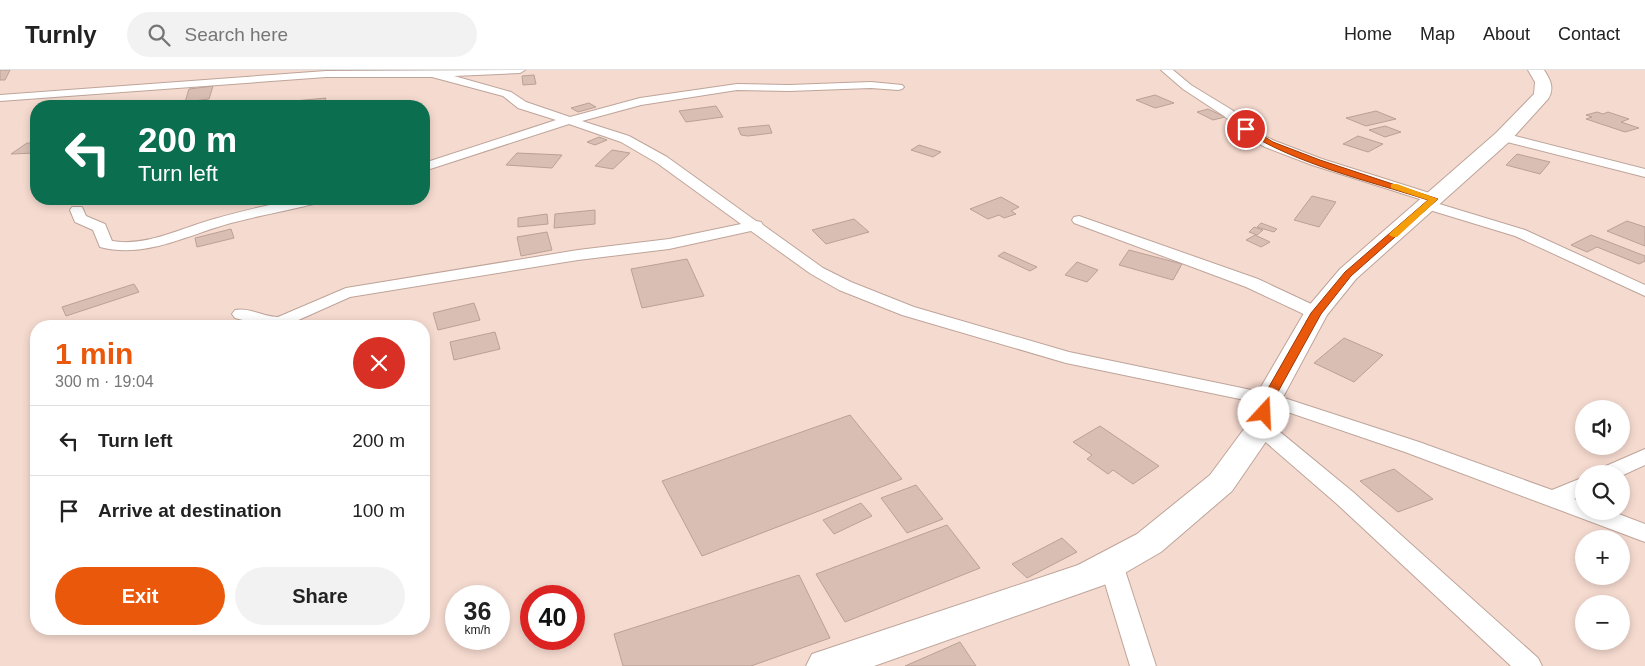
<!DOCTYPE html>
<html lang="en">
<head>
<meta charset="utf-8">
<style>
	:root { --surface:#fff; --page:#f2f2f2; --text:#222; --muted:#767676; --line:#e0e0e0; --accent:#ea580c }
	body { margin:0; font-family:Helvetica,sans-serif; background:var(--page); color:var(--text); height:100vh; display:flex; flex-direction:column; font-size:19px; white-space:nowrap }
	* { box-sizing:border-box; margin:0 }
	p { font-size:16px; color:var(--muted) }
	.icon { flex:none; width:28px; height:28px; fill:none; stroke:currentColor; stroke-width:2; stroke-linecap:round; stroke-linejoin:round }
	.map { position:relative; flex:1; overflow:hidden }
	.drawer { position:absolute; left:30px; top:250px; width:400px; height:315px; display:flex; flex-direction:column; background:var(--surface); border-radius:20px; box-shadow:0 2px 8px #0003 }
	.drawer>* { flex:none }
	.banner { position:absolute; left:30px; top:30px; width:400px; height:105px; border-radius:20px; box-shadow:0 2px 8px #0003; background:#0b6e4f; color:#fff; overflow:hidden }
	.controls { position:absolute; left:1575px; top:330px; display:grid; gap:10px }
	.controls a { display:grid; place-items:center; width:55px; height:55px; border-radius:50%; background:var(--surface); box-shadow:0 2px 8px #0003; font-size:25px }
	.speed { position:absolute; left:445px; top:515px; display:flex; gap:10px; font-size:25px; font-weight:700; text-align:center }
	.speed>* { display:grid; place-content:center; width:65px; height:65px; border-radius:50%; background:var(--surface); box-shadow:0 2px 8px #0003; line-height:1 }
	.speed small { font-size:12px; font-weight:400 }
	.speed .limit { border:8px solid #d22; background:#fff; color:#111 }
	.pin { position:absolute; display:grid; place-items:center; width:42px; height:42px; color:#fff; margin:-21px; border:2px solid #fff; border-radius:50%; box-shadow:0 1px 5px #0007 }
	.me { position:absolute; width:55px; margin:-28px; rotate:20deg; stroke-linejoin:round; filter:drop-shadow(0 0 4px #0008) }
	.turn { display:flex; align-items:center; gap:18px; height:105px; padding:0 25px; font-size:22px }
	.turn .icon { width:65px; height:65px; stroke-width:2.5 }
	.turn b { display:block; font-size:35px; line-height:42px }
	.round { display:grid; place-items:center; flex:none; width:52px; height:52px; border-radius:26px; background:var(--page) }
	.overview { display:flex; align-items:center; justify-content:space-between; height:85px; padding:0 25px }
	h1 { font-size:30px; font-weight:700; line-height:38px; color:var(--accent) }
	.cta { display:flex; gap:10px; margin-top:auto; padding:10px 25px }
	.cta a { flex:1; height:58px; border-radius:30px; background:var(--accent); color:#fff; font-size:20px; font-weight:700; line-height:58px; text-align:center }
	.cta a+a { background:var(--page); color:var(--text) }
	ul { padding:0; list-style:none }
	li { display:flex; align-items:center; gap:15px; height:70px; padding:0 25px; border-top:1px solid var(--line) }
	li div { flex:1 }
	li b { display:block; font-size:19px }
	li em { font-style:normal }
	header { display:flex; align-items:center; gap:30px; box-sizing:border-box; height:70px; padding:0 25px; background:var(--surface); border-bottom:1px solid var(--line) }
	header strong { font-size:24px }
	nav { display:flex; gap:28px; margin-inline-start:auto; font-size:18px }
	.search { width:350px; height:45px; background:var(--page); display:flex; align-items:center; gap:12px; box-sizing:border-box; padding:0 18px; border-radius:28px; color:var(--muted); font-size:19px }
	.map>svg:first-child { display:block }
	.building { fill:#d9beb3; stroke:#baa196 }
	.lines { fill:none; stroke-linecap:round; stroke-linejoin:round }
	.street-casing { stroke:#bea499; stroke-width:2 }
	.secondary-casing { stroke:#bea499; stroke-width:2 }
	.street { fill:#fff; fill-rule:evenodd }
	.secondary { fill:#fff; fill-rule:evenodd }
	.route { fill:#ea580c; stroke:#983908 }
	.slow { fill:#f59e0b }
</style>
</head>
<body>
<header>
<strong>Turnly</strong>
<div class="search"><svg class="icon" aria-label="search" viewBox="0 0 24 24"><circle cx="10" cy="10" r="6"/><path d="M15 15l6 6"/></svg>Search here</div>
<nav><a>Home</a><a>Map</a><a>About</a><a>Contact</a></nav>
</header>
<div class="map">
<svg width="1645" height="596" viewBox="0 0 1645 596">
	<rect width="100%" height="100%" fill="#f5dacf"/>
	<g class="building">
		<path d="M0,0H10L5,10H0Z"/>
		<path d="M534,5L536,14L523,15L522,6Z"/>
		<path d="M213,16L209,29L185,32L189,19Z"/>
		<path d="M1155,25L1174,33L1155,38L1136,30Z"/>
		<path d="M326,28L323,36H292L294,31Z"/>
		<path d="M589,33L596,37L578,42L571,38Z"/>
		<path d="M716,36L723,47L686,52L679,41Z"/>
		<path d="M1208,39L1225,47L1213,50L1197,42Z"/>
		<path d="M1376,41L1396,49L1366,56L1346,48Z"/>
		<path d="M1597,42L1603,44L1608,42L1629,49L1621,52L1639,58L1625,62L1586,49L1592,47L1586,45Z"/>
		<path d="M769,55L772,63L748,66L741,65L738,58Z"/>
		<path d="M1385,56L1401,62L1385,67L1369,60Z"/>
		<path d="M1358,66L1383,74L1368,82L1343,74Z"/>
		<path d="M599,67L607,70L595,75L587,72Z"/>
		<path d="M27,73H36V83L11,84Z"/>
		<path d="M919,75L941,82L933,87L911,80Z"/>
		<path d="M612,80L630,83L613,99L595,96Z"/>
		<path d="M517,83L562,85L552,98L506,95Z"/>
		<path d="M1517,84L1550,92L1540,104L1506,95Z"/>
		<path d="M1312,126L1336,132L1319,157L1294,150Z"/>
		<path d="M1001,127L1019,137L1011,141L1016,144L1004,148L999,145L988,149L970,139Z"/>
		<path d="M595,140V154L554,158L555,144Z"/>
		<path d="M547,144L548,154L518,157V148Z"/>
		<path d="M854,149L869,162L826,174L812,160Z"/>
		<path d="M1627,151L1645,157V176L1607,161Z"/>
		<path d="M1261,153L1277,159L1274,162L1257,157Z"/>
		<path d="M1254,157L1263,160L1257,165L1249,162Z"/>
		<path d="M231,159L234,168L197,177L195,168Z"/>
		<path d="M547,162L552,180L521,186L517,167Z"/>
		<path d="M1255,165L1270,172L1261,177L1246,170Z"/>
		<path d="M1591,165L1645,186V191L1639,194L1597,177L1587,182L1571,175Z"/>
		<path d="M1129,180L1182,194L1173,210L1119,195Z"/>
		<path d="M1004,182L1037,197L1030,201L998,186Z"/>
		<path d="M687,189L704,226L642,238L631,199Z"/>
		<path d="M1077,192L1098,200L1087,212L1065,205Z"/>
		<path d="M134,214L139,222L66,246L62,237Z"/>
		<path d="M474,233L480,250L438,260L433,243Z"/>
		<path d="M495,262L500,279L454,290L450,272Z"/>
		<path d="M1344,268L1383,285L1354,312L1314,293Z"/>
		<path d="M850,345L902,409L702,486L662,411Z"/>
		<path d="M1100,356L1159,396L1133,414L1113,400L1108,404L1087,389L1092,385L1073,372Z"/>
		<path d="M1394,399L1433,429L1398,442L1360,411Z"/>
		<path d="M916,415L943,449L907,463L881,428Z"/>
		<path d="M861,433L872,446L834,464L823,450Z"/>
		<path d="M947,455L980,498L845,552L816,504Z"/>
		<path d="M1062,468L1077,482L1027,508L1012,494Z"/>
		<path d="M799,505L830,568L751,596H623L614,564Z"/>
		<path d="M960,572L976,596H905Z"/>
	</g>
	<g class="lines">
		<g class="street-casing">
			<g id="street">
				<path d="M525,0L520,3L454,6L511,22L526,32L570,47L640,28L737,14L789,15L871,12L902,15L904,17L902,19L898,20L871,18L789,21L737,20L641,35L582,51L629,66L667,87L756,151L761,152L763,155L823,198L851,212L914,237L1069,282L1275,325L1419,372L1552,420L1584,407V424L1574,429L1584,432V441H1611L1645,454V472L1405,382L1264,334L1066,293L902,245L839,220L811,204L751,161L669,179L578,190L350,227L285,256H266L235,248L232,244L235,240C249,237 264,247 278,247L346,218L578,180L669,169L741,154L657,93L621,72L569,54L424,101V93L556,50L518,38L503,26L432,7H326L0,31V25L326,1Z"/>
				<path d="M1161,0H1173L1191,15L1232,40L1262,65L1275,71L1322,89L1439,126L1441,129L1436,133L1525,160L1645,215V226L1515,166L1423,138L1421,135L1426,131L1312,95L1265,77L1254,71L1224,46L1183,19Z"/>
				<path d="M1503,63L1645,99V107L1499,70L1497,67Z"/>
				<path d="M297,129H323L321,132C291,140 261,145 231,153C187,165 145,189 100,177L93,160L75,152L70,140L72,137H82L86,146L105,154L112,171C146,177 181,158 214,149C241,141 269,135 297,129Z"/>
				<path d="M1079,146L1258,209L1322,239L1325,243L1322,247L1316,248L1310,247L1246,217L1074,153L1072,150L1074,147Z"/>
				<path d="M1261,350L1268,352L1353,422L1538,588L1542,596H1511L1337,434L1254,362L1251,357L1254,352Z"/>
				<path d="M1645,379V395L1621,406V404H1596L1599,399Z"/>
				<path d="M1111,485L1119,487L1123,494L1156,596H1130L1099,494L1103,487Z"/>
			</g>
		</g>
		<g class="secondary-casing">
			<path id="secondary" d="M1528,0H1544C1550,9 1555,18 1548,29L1510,71L1356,209L1327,245L1282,329L1276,357L1232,421L1161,482L1104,515L874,596H806L812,584L1078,495L1137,464L1210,405L1247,355L1254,329L1307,238L1340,199L1496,63L1534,24L1535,12Z"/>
		</g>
		<use href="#street" class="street"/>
		<use href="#secondary" class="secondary"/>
	</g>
	<path class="route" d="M1243,57H1249L1273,72L1320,90L1438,129L1351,206L1321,244L1274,329L1270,343L1264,347L1258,343L1262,329L1311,243L1345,202L1428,130C1366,110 1298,95 1243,60Z"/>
	<path class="slow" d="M1391,114H1397L1438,129L1397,167H1393L1389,165L1390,163L1428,130L1391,118Z"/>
</svg>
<div class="controls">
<a><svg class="icon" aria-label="sound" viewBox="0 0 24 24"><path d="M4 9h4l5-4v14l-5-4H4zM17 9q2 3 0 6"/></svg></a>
<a><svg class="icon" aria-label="search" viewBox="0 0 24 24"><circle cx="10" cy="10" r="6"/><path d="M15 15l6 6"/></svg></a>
<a>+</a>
<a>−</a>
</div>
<div class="speed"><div>36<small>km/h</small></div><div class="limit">40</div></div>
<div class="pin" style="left:1246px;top:59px;background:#d93025"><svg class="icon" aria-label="arrive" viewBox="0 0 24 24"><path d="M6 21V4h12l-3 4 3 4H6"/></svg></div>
<svg class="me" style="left:1264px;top:343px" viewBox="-20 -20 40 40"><circle r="19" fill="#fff"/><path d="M0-13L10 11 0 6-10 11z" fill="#ea580c"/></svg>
<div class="banner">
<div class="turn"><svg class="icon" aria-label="left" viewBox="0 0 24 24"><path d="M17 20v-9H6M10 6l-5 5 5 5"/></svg><div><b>200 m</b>Turn left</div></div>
</div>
<section class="drawer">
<div class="overview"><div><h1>1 min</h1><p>300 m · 19:04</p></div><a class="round" style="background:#d93025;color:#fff"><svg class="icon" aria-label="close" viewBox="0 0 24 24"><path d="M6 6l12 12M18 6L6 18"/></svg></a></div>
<ul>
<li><svg class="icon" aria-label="left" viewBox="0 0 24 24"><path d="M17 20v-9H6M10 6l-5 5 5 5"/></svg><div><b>Turn left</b></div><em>200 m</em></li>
<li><svg class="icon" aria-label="arrive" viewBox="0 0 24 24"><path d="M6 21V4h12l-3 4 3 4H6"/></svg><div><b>Arrive at destination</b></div><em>100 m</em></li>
</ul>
<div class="cta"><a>Exit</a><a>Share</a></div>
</section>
</div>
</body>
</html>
